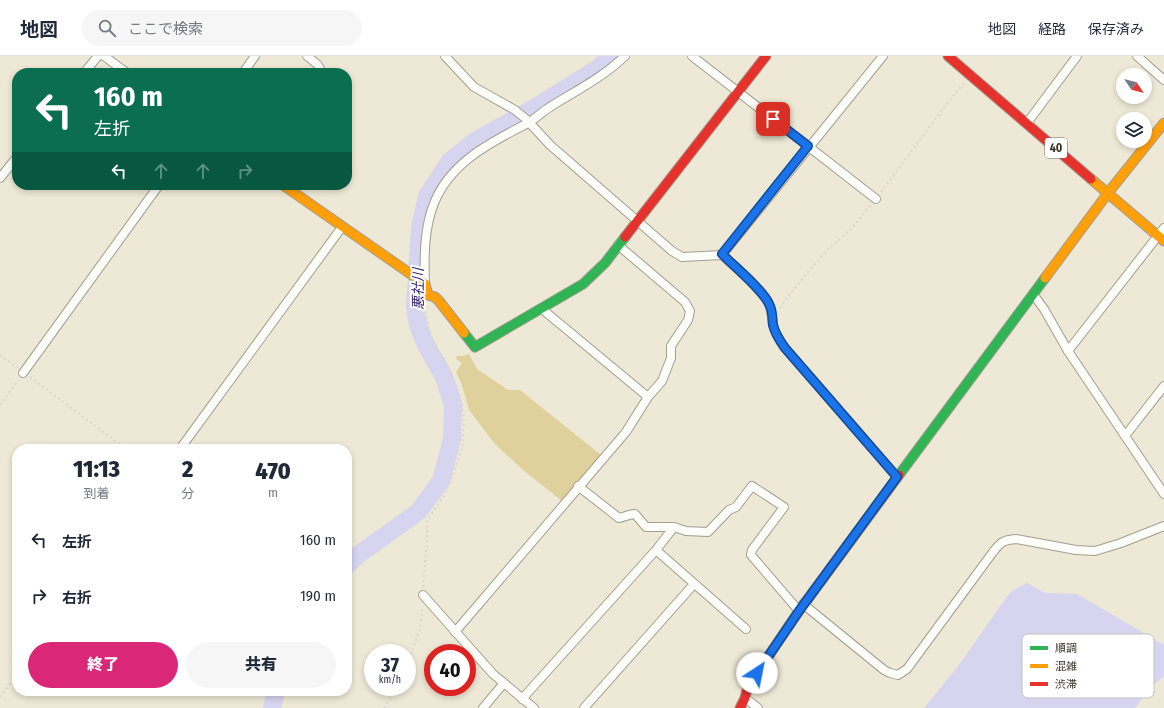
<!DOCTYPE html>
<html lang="ja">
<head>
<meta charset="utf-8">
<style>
	:root { --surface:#fff; --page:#f6f6f7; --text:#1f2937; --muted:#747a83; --line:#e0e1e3; --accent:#db2777 }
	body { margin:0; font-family:"Fira Sans Condensed","Noto Sans JP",sans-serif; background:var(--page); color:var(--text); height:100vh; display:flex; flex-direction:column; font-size:15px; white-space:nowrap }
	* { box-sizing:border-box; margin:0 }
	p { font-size:13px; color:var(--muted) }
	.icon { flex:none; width:22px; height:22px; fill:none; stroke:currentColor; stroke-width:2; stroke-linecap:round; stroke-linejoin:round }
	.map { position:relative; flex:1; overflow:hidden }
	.drawer { position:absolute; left:12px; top:388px; width:340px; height:252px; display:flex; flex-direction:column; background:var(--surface); border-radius:16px; box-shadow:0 2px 6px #0003 }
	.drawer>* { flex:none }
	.hud { position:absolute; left:12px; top:12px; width:340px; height:122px; border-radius:16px; box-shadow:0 2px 6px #0003; background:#0b6e4f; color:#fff; overflow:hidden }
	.needle { width:26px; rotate:125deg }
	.fabs { position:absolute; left:1116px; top:12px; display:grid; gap:8px }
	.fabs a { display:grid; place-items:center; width:36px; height:36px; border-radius:50%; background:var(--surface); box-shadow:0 2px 6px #0003; font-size:20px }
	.speed { position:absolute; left:364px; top:588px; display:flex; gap:8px; font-size:20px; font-weight:700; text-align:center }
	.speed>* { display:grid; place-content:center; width:52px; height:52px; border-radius:50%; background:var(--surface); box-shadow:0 2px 6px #0003; line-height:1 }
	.speed small { font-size:10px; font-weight:400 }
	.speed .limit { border:6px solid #d22; background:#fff; color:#111 }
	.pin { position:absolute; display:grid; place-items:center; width:34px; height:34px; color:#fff; margin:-17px; border-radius:8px; box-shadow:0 2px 6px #0006 }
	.me { position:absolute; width:44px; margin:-22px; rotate:34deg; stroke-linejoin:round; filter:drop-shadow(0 0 3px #0008) }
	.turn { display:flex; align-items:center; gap:14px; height:84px; padding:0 16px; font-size:18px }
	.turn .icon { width:52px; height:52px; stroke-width:2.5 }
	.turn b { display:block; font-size:28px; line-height:34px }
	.lanes { display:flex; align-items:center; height:38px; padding:0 16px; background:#0003; justify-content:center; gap:20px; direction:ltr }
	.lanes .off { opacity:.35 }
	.eta { display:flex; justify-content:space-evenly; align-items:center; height:68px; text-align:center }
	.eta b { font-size:24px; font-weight:800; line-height:28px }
	.primary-button { display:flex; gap:8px; margin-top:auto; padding:8px 16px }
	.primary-button a { flex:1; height:46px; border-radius:24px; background:var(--accent); color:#fff; font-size:16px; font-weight:800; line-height:46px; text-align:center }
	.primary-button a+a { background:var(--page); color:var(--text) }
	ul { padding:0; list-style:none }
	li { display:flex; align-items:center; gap:12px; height:56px; padding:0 16px }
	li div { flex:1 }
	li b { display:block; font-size:15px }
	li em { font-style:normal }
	header { display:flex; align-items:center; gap:24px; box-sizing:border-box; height:56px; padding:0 20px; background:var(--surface); border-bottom:1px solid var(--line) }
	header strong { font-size:19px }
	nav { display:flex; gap:22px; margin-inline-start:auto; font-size:14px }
	.search { width:280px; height:36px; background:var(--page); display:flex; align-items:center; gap:10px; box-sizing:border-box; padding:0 14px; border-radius:22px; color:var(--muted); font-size:15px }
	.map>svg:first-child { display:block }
	.forest { fill:#e0d09b }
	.water { fill:#d6d4ee }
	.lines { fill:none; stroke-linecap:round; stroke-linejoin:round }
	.river { stroke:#d6d4ee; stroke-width:18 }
	.street-casing { stroke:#a29e90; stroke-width:10 }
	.fast-casing { stroke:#a29e90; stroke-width:11 }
	.slow-casing { stroke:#a29e90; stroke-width:11 }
	.jam-casing { stroke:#a29e90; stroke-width:11 }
	.path { stroke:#d8d6d0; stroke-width:2; stroke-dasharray:2 3; stroke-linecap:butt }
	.street { stroke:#fcfcf9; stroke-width:8 }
	.fast { stroke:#30b455; stroke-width:9 }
	.slow { stroke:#ff9f0a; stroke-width:9 }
	.jam { stroke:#e5322d; stroke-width:9 }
	.route-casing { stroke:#114b97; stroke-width:10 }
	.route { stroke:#1a73e8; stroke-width:7 }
	.labels { text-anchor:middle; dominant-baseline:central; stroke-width:4; stroke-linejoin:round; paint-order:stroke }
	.shield { fill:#fff; stroke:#747168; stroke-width:1 }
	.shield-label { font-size:12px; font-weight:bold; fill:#383427 }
	.water-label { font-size:14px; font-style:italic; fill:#2c196e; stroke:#fff }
	.key { fill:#fff; stroke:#c3c2be; stroke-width:1 }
	.key-label { font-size:11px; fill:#383427 }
</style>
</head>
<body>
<header>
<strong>地図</strong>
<div class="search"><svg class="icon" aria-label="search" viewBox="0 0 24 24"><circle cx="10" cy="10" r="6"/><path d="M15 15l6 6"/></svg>ここで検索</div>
<nav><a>地図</a><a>経路</a><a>保存済み</a></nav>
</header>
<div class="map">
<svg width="1164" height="652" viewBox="0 0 1164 652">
	<rect width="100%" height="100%" fill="#eee8d6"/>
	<path class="forest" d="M469,298L477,313L508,334H520L601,399L562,445L523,414L495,388L469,354L462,329L456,316L462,307L456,303L457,300H463Z"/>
	<path class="water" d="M1027,527L1045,537L1077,538L1164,589V620L1151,631L1135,652H924L959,609L1008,539L1014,534Z"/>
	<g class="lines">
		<g class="river">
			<path d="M347,509L358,499L418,456L441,425L452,383L453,349L444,321L425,287L418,269L415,251L420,172L427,140L450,105L475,85L536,51L597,13L612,0"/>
			<path d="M272,652L276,635"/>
		</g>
		<g class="street-casing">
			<g id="street">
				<path d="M104,0L127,17"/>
				<path d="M307,0L318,9L320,13L318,17"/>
				<path d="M445,0L474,31L515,54L526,63L550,89L672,195L682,201L722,199C734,210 763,234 769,248C772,255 772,262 773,269C775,278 780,285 785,292L897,421"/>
				<path d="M692,0L876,143"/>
				<path d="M1137,0L1164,24"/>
				<path d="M84,17L98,0"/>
				<path d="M243,17L255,0"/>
				<path d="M1027,67L1077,0"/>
				<path d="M0,122L17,101"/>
				<path d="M722,199L883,0"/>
				<path d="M425,228C424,201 424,170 435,145C452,105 492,86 528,67C536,62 542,56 550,51C577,34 602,22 625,0"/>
				<path d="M1033,238L1044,253L1068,295L1164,438"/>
				<path d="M542,253L648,341"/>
				<path d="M1068,295L1164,172"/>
				<path d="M23,317L159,129"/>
				<path d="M1125,380L1164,330"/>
				<path d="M180,393L342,171"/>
				<path d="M578,430L619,462C625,461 629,458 635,458L646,471H674L686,475L708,476L729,454L736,451L752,430L784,451L752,494L751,499L799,555"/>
				<path d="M656,494L674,471"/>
				<path d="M423,539L493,618L534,652"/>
				<path d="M803,548L884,614L890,617L898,619L907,613L993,496C1001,486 1003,484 1016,483L1076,494L1095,495L1121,487L1164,470"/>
				<path d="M455,576L626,376L648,341L662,325L671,302V290L688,264L690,255L685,246L618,189"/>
				<path d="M745,642L758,652"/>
				<path d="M522,643L656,494L746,573"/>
				<path d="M483,652L504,627"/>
				<path d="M584,652L694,528"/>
			</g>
		</g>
		<g class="fast-casing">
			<g id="fast">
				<path d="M464,277L475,291L583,228L605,207L625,181"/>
				<path d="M899,419L1045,222"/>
			</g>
		</g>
		<g class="slow-casing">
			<g id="slow">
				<path d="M1091,123L1164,185"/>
				<path d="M283,129L425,228L428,239L435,241L439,245L464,277"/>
				<path d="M1045,222L1108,137L1164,67"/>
			</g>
		</g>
		<g class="jam-casing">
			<g id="jam">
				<path d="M948,0L1091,123"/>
				<path d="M625,181L766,0"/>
				<path d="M740,652L745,642L748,630L799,555L899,419"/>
			</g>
		</g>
		<g class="path">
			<path d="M881,136L952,41L964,27"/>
			<path d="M780,252L789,239L826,195L852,172L871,149"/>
			<path d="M0,299L17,312"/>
			<path d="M30,321L126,393"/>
			<path d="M0,349L18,324"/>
			<path d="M423,531L427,485V464L443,441L451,424L462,392L464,362L462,348L458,334L445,304L435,290L429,273L424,249"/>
			<path d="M407,608L420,573L422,552"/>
			<path d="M0,641L17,618"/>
			<path d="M384,652L397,631"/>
		</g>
		<use href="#street" class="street"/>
		<use href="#fast" class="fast"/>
		<use href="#slow" class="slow"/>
		<use href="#jam" class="jam"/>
	</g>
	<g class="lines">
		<g class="route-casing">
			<path id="route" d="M757,617L799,555L897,421L785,292C780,285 775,278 773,269C772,262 773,255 769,248C763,234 734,210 722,198L808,90L773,63"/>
		</g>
		<use href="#route" class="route"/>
	</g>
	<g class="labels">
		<rect class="shield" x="1045" y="82" width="22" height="20" rx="3"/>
		<g class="shield-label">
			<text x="1056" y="92">40</text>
		</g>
		<g class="water-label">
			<text transform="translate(418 233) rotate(-90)">悪社川</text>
		</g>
	</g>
	<rect x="1022" y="578" width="132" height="64" rx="6" class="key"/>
	<rect x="1030" y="590" width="18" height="4" fill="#30b455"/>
	<rect x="1030" y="608" width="18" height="4" fill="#ff9f0a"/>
	<rect x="1030" y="626" width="18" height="4" fill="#e5322d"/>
	<g class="key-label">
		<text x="1055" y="596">順調</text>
		<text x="1055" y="614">混雑</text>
		<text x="1055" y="632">渋滞</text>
	</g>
</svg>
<div class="fabs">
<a><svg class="needle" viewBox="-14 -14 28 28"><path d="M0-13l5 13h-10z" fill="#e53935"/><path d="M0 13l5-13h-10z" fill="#747a83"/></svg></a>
<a><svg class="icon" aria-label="layers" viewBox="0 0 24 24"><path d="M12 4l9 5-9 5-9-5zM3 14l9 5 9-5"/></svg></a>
</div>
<div class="speed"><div>37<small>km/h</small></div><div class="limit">40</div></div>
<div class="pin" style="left:773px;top:63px;background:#d93025"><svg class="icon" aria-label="arrive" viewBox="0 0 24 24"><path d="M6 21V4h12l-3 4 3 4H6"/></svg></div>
<svg class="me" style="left:757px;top:617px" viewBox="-20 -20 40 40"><circle r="19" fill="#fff"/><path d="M0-13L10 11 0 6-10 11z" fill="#1a73e8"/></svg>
<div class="hud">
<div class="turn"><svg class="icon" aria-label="left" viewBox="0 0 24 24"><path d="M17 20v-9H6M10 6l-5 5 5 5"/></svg><div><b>160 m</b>左折</div></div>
<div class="lanes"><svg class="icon" aria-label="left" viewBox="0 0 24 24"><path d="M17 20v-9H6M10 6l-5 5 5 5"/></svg><svg class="icon off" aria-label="ahead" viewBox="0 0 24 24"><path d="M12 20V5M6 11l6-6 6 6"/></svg><svg class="icon off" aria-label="ahead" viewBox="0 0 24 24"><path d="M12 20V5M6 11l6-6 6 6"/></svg><svg class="icon off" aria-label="right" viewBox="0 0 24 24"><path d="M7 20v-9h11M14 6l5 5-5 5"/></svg></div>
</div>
<section class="drawer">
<div class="eta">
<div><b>11:13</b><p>到着</p></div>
<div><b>2</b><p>分</p></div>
<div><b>470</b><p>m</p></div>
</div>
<ul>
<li><svg class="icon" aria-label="left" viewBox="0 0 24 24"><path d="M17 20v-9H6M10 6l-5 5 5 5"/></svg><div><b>左折</b></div><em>160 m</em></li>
<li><svg class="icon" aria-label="right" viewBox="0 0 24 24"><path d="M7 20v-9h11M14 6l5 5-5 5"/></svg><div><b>右折</b></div><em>190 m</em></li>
</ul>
<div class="primary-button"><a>終了</a><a>共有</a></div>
</section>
</div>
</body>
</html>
